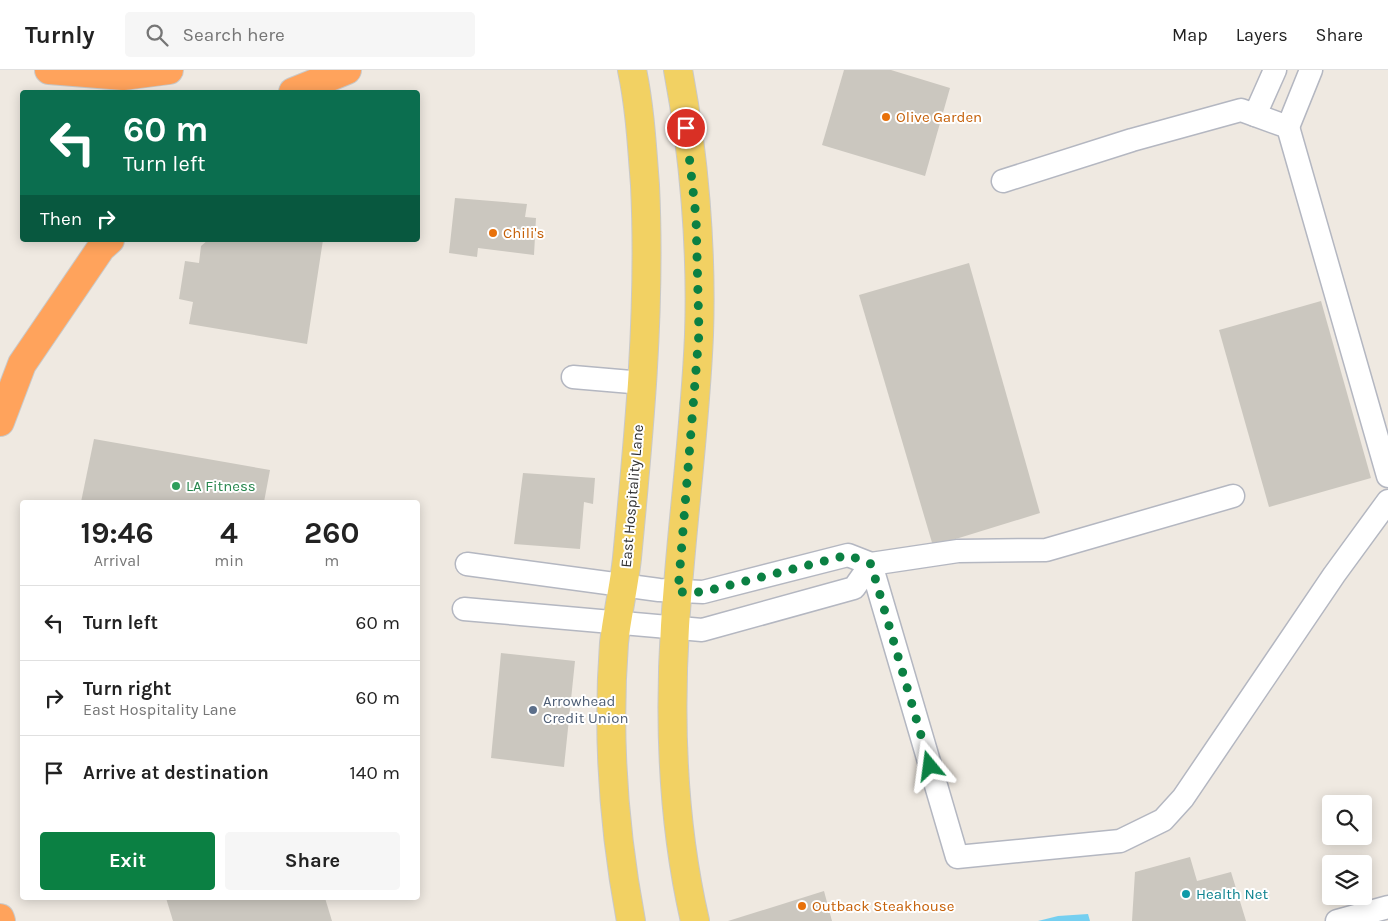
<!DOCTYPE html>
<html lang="en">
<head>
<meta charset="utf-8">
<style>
	:root { --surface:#fff; --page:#f6f6f6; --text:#222; --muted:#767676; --line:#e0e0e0; --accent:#0b8043 }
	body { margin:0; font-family:Karla,sans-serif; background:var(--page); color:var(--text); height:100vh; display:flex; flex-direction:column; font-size:19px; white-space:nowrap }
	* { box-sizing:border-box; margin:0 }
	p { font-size:16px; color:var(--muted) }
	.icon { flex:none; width:28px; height:28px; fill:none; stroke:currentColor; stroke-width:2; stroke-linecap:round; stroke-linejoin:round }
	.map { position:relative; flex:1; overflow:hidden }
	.side { position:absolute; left:20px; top:430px; width:400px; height:400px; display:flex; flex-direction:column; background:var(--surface); border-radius:5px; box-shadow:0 2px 12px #0003 }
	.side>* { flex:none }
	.banner { position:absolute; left:20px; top:20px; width:400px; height:152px; border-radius:5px; box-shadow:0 2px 12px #0003; background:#0b6e4f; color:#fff; overflow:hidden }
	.controls { position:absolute; left:1322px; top:725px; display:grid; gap:10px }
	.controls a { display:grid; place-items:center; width:50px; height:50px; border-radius:5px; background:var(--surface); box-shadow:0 2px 12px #0003; font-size:25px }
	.pin { position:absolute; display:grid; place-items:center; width:42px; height:42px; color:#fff; margin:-21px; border:2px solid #fff; border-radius:50%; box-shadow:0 1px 5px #0007 }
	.me { position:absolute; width:55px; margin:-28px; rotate:344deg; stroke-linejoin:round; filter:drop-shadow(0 0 4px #0008) }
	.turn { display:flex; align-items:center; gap:18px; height:105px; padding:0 20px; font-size:22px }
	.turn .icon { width:65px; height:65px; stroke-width:2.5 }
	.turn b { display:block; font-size:35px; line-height:42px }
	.then { display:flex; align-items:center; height:48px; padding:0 20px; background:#0003; gap:10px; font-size:19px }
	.eta { display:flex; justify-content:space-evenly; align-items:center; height:85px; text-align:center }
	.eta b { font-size:30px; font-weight:700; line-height:35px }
	.primary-button { display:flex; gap:10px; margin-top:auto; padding:10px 20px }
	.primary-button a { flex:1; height:58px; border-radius:5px; background:var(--accent); color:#fff; font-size:20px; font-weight:700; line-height:58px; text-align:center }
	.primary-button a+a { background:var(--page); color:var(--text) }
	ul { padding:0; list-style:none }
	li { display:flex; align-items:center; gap:15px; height:75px; padding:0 20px; border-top:1px solid var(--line) }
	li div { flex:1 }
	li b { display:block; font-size:19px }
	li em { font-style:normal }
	header { display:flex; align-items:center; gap:30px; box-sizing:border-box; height:70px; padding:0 25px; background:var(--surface); border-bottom:1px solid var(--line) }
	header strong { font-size:24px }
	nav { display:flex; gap:28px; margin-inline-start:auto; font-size:18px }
	.search { width:350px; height:45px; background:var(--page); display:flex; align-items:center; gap:12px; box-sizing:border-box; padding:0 18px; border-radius:5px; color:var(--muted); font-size:19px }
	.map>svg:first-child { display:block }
	.water { fill:#75cff0 }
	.building { fill:#cbc7bf }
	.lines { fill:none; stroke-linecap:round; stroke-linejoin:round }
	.minor-casing { stroke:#b4b7c1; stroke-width:25 }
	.major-casing { stroke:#c9c9c9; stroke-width:30 }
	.highway-casing { stroke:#c9c9c9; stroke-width:30 }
	.minor { stroke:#fff; stroke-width:22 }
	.major { stroke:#f2d163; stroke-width:28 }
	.highway { stroke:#ffa35c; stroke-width:28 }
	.route { stroke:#0b8043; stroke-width:9; stroke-dasharray:0 16.2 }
	.food-dot { fill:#e8710a; stroke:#fff; stroke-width:2 }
	.leisure-dot { fill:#2e9e5b; stroke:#fff; stroke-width:2 }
	.service-dot { fill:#5c6f8a; stroke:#fff; stroke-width:2 }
	.culture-dot { fill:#0f9aa8; stroke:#fff; stroke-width:2 }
	.labels { text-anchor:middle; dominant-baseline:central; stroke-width:4; stroke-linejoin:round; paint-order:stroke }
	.food-label { font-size:15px; fill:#c56008; stroke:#fff; text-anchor:start }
	.leisure-label { font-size:15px; fill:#27864d; stroke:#fff; text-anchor:start }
	.street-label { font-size:15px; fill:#2e2e2e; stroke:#fff }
	.service-label { font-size:15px; fill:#4e5e75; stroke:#fff; text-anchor:start }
	.culture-label { font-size:15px; fill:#0d838f; stroke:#fff; text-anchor:start }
</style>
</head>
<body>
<header>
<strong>Turnly</strong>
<div class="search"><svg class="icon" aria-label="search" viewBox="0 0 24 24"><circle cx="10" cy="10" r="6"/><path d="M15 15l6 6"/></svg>Search here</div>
<nav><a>Map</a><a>Layers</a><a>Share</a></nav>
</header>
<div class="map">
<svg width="1388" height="851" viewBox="0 0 1388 851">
	<rect width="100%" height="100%" fill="#efe9e1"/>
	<path class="water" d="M1088,844L1090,851H1038L1058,846Z"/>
	<g class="building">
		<path d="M844,0H891L950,18L925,106L822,75Z"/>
		<path d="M455,128L527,134L525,147L536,148L534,185L478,178L477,187L449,183Z"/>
		<path d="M208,170H323L307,274L189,254L193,232L179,229L185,191L199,193L201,176Z"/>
		<path d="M969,193L1040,443L933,476L859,225Z"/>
		<path d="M1321,231L1371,408L1269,437L1219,260Z"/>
		<path d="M94,369L270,400L264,432H81Z"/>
		<path d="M523,403L595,408L593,434L584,432L580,479L514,474Z"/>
		<path d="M501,583L575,591L564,697L491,688Z"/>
		<path d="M1190,787L1197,811L1231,802L1246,851H1132L1135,802Z"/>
		<path d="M824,821L832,851H728Z"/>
		<path d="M166,828H325L332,851H173Z"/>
	</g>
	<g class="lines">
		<g class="minor-casing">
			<g id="minor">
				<path d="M1255,45L1275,0"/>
				<path d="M1288,57L1311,0"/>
				<path d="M1003,111L1132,70L1241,40L1288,57L1388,406"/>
				<path d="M573,307L643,313"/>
				<path d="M467,494L659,520L703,522L848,485L871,494L958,481L1046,480L1233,426"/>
				<path d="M871,494L957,787L1120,771L1163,750L1183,728L1334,505L1388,431"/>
				<path d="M464,539L702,560L854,518L871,494"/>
				<path d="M1337,851L1388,837"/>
			</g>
		</g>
		<g class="major-casing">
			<g id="major">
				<path d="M678,0C694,84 702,179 699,265C695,362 681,459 675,556C669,653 673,756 695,851"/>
				<path d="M631,851C614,761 607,665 614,573C617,545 624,517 627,488C639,364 651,240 645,115C642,77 640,38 632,0"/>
			</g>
		</g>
		<g class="highway-casing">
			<g id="highway">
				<path d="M49,0L123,6L169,0"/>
				<path d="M293,22L347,0"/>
				<path d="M0,352L22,294L101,178L110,170"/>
				<path d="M0,848L1,851"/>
			</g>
		</g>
		<use href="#minor" class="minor"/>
		<use href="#major" class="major"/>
		<use href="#highway" class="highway"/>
	</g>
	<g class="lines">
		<path class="route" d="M686,58L696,147L699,263L678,522H703L848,485L871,494L930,696"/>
	</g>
	<g class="food-dot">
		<circle cx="886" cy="47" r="5"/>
		<circle cx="493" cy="163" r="5"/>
		<circle cx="802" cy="836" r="5"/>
	</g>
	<circle class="leisure-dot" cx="176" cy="416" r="5"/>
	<circle class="service-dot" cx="533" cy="640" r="5"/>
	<circle class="culture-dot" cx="1186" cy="824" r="5"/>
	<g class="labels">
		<g class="food-label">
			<text x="896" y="47">Olive Garden</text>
			<text x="503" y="163">Chili's</text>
			<text x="812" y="836">Outback Steakhouse</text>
		</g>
		<g class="leisure-label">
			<text x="186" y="416">LA Fitness</text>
		</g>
		<g class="street-label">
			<text transform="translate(632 426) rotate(-85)">East Hospitality Lane</text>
		</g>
		<g class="service-label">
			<text x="543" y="631">Arrowhead<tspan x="543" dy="17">Credit Union</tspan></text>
		</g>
		<g class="culture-label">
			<text x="1196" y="824">Health Net</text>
		</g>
	</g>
</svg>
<div class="controls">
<a><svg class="icon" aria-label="search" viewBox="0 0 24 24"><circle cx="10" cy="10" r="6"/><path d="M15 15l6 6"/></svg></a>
<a><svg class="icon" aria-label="layers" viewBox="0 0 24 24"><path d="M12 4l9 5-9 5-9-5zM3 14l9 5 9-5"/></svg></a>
</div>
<div class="pin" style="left:686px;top:58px;background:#d93025"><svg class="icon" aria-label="arrive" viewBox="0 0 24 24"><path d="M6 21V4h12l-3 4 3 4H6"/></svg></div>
<svg class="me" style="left:930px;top:696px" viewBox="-20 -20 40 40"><path d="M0-17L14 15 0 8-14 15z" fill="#0b8043" stroke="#fff" stroke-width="4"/></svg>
<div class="banner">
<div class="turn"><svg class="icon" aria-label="left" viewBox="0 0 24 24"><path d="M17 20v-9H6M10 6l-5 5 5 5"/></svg><div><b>60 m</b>Turn left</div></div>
<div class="then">Then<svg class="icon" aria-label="right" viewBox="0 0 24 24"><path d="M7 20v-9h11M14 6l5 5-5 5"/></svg></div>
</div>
<section class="side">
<div class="eta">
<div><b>19:46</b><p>Arrival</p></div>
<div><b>4</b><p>min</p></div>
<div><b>260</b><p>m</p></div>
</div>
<ul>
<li><svg class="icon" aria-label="left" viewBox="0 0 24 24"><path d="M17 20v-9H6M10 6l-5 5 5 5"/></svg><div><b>Turn left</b></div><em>60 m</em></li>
<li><svg class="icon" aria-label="right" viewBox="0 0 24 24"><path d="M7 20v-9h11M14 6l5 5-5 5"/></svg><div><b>Turn right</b><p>East Hospitality Lane</p></div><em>60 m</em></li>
<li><svg class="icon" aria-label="arrive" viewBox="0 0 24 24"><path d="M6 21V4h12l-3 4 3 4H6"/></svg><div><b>Arrive at destination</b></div><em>140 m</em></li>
</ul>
<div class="primary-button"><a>Exit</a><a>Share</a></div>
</section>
</div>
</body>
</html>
